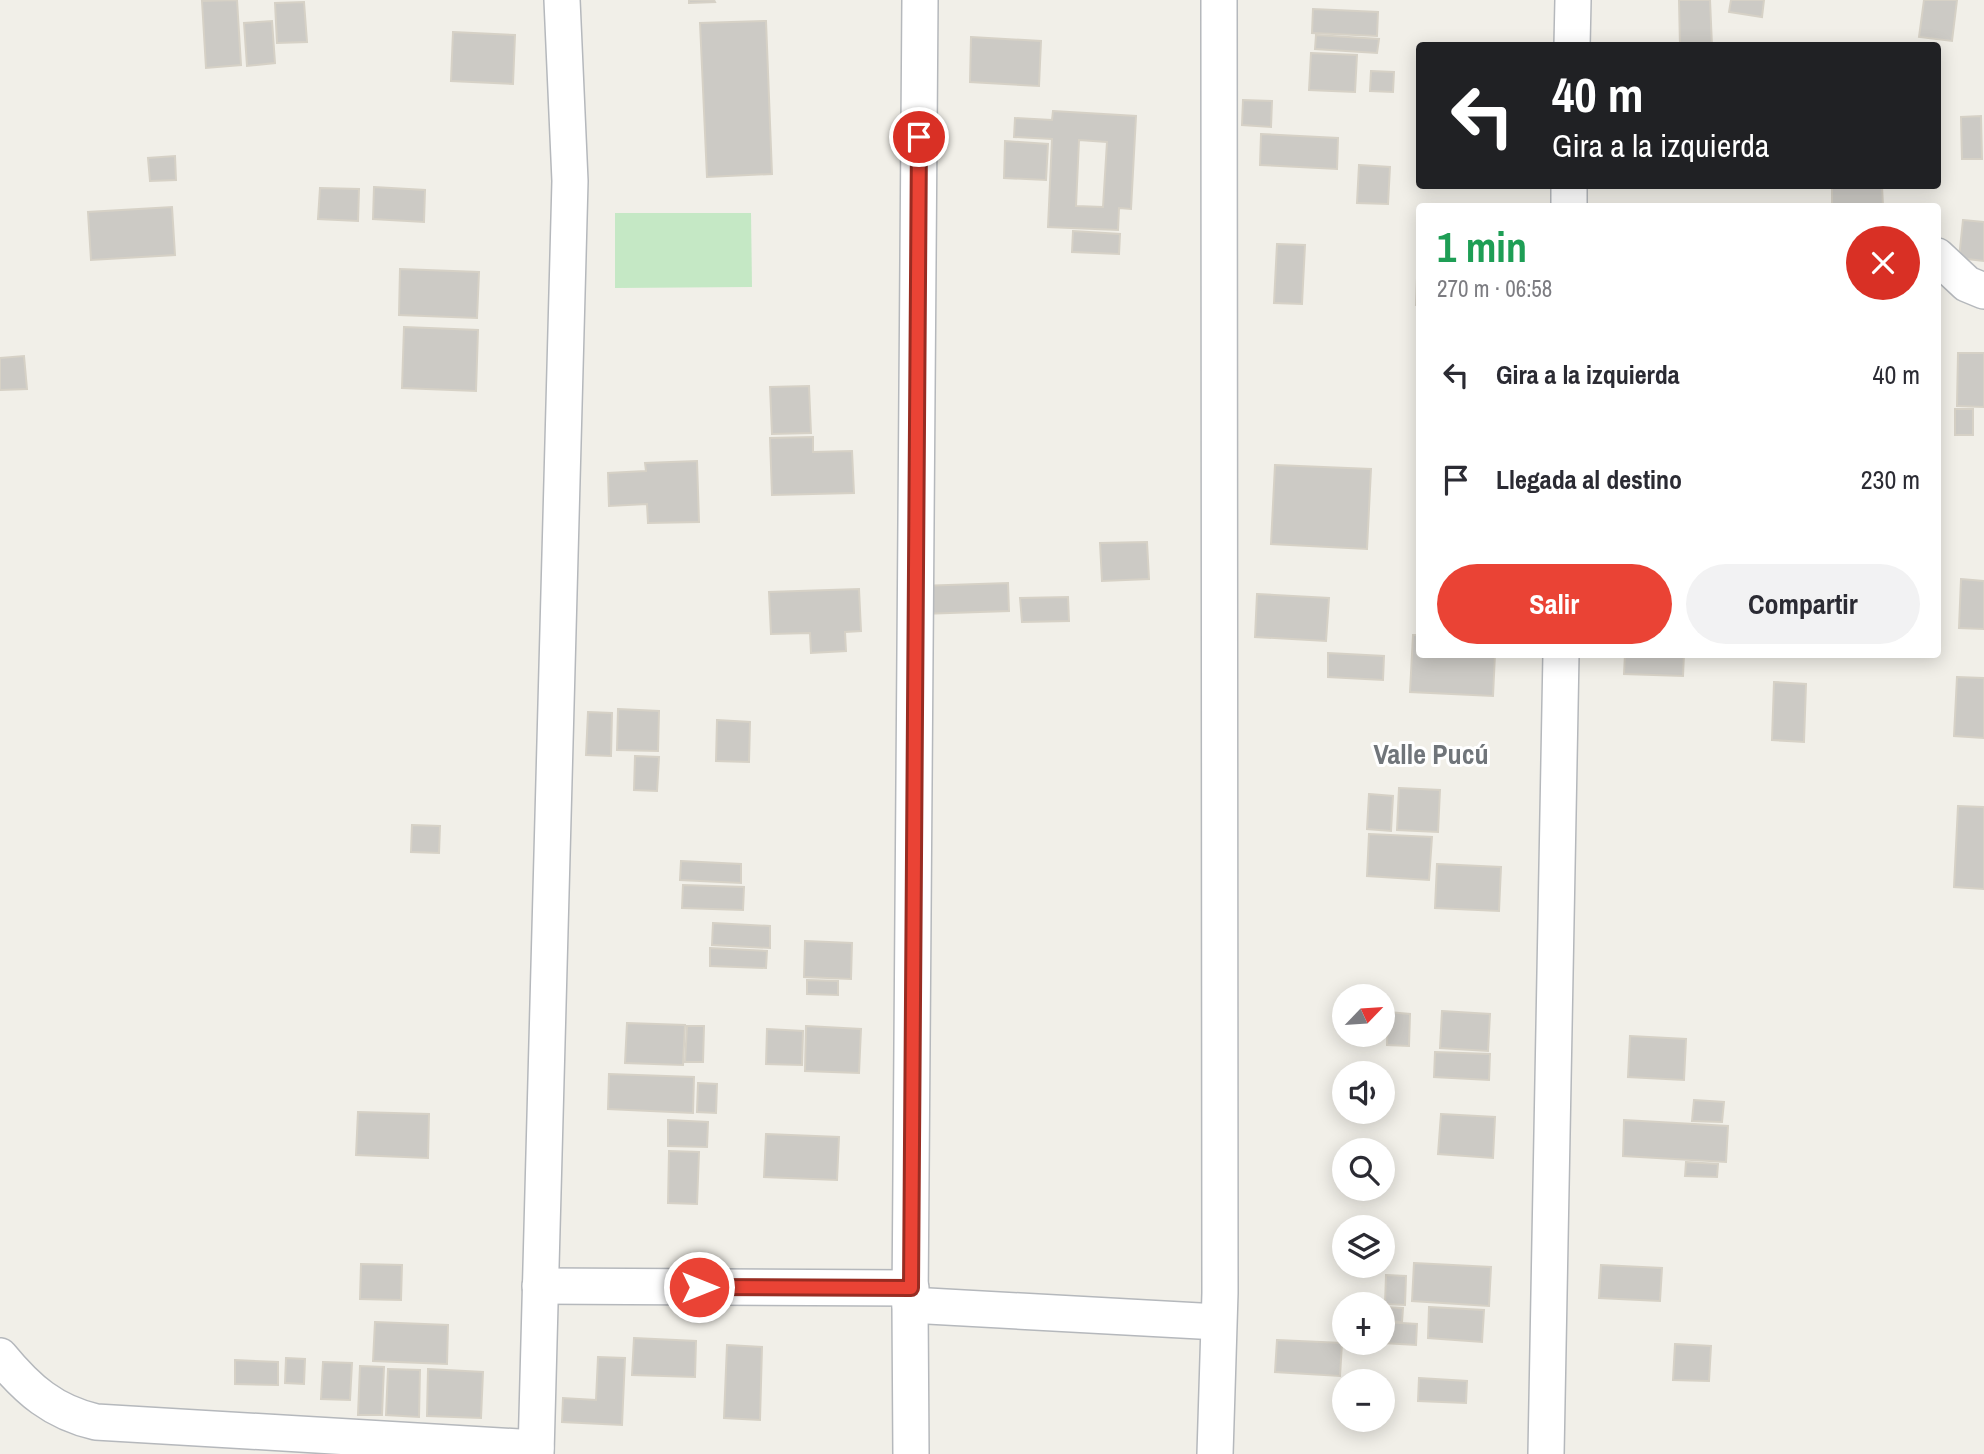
<!DOCTYPE html>
<html lang="es">
<head>
<meta charset="utf-8">
<style>
	:root { --surface:#fff; --page:#f2f2f3; --text:#2b2b33; --muted:#7c7c81; --accent:#ea4335 }
	body { margin:0; font-family:"Archivo Narrow",sans-serif; background:var(--page); color:var(--text); height:100vh; display:flex; flex-direction:column; font-size:26px; white-space:nowrap }
	* { box-sizing:border-box; margin:0 }
	p { font-size:23px; color:var(--muted) }
	.icon { flex:none; width:38px; height:38px; fill:none; stroke:currentColor; stroke-width:2; stroke-linecap:round; stroke-linejoin:round }
	.map { position:relative; flex:1; overflow:hidden }
	.side { position:absolute; left:1416px; top:203px; width:525px; height:455px; display:flex; flex-direction:column; background:var(--surface); border-radius:7px; box-shadow:0 4px 18px #0003 }
	.side>* { flex:none }
	.top-card { position:absolute; left:1416px; top:42px; width:525px; height:147px; border-radius:7px; box-shadow:0 4px 18px #0003; background:#202124; color:#fff; overflow:hidden }
	.needle { width:46px; rotate:65deg }
	.fabs { position:absolute; left:1332px; top:984px; display:grid; gap:14px }
	.fabs a { display:grid; place-items:center; width:63px; height:63px; border-radius:50%; background:var(--surface); box-shadow:0 4px 18px #0003; font-size:35px }
	.pin { position:absolute; display:grid; place-items:center; width:60px; height:60px; color:#fff; margin:-30px; border:4px solid #fff; border-radius:50%; box-shadow:0 2px 7px #0007 }
	.me { position:absolute; width:77px; margin:-38px; rotate:90deg; stroke-linejoin:round; filter:drop-shadow(0 0 5px #0008) }
	.turn { display:flex; align-items:center; gap:24px; height:147px; padding:0 21px; font-size:32px }
	.turn .icon { width:91px; height:91px; stroke-width:2.5 }
	.turn b { display:block; font-size:49px; line-height:60px }
	.round { display:grid; place-items:center; flex:none; width:74px; height:74px; border-radius:37px; background:var(--page) }
	.summary { display:flex; align-items:center; justify-content:space-between; height:119px; padding:0 21px }
	h1 { font-size:42px; font-weight:700; line-height:52px; color:#1e9e55 }
	.action { display:flex; gap:14px; margin-top:auto; padding:14px 21px }
	.action a { flex:1; height:80px; border-radius:42px; background:var(--accent); color:#fff; font-size:28px; font-weight:700; line-height:80px; text-align:center }
	.action a+a { background:var(--page); color:var(--text) }
	ul { padding:0; list-style:none }
	li { display:flex; align-items:center; gap:21px; height:105px; padding:0 21px }
	li div { flex:1 }
	li b { display:block; font-size:26px }
	li em { font-style:normal }
	.map>svg:first-child { display:block }
	.green { fill:#c5e8c5 }
	.building { fill:#cccac5; stroke:#d6d1c6; stroke-width:2; fill-rule:evenodd }
	.lines { fill:none; stroke-linecap:round; stroke-linejoin:round }
	.minor-casing { stroke:#b5b8bc; stroke-width:38 }
	.minor { stroke:#fff; stroke-width:35 }
	.route-casing { stroke:#982c22; stroke-width:18 }
	.route { stroke:#ea4335; stroke-width:12 }
	.labels { text-anchor:middle; dominant-baseline:central; stroke-width:6; stroke-linejoin:round; paint-order:stroke }
	.district-label { font-size:28px; font-weight:bold; fill:#70757a; stroke:#fff }
</style>
</head>
<body>
<div class="map">
<svg width="1984" height="1454" viewBox="0 0 1984 1454">
	<rect width="100%" height="100%" fill="#f1efe8"/>
	<path class="green" d="M615,213H751L752,287L615,288Z"/>
	<g class="building">
		<path d="M237,0L241,65L206,68L202,1Z"/>
		<path d="M689,0H714L715,2L689,3Z"/>
		<path d="M1679,0H1710L1712,46H1680Z"/>
		<path d="M1731,0H1764L1762,17L1729,12Z"/>
		<path d="M1924,0H1957L1952,41L1919,37Z"/>
		<path d="M304,2L307,42L277,43L275,3Z"/>
		<path d="M1313,9L1378,12L1377,36L1312,33Z"/>
		<path d="M272,21L275,63L247,66L244,23Z"/>
		<path d="M766,21L772,174L707,177L700,23Z"/>
		<path d="M453,32L515,35L513,84L451,81Z"/>
		<path d="M1316,35L1379,39L1377,53L1315,49Z"/>
		<path d="M971,37L1041,41L1039,86L970,82Z"/>
		<path d="M1311,53L1357,55L1355,92L1309,90Z"/>
		<path d="M1371,71L1394,72L1393,92L1370,91Z"/>
		<path d="M1243,100L1272,101L1271,127L1242,125Z"/>
		<path d="M1053,111L1136,116L1131,209L1119,208L1118,230L1048,227L1052,139L1014,137L1015,118L1052,120ZM1079,140L1107,142L1103,207L1076,206Z"/>
		<path d="M1981,116L1982,159H1962L1961,117Z"/>
		<path d="M1261,134L1338,138L1337,169L1260,165Z"/>
		<path d="M1005,141L1048,144L1046,180L1004,178Z"/>
		<path d="M175,156L176,180L150,181L148,158Z"/>
		<path d="M1359,165L1390,167L1388,204L1357,203Z"/>
		<path d="M1832,186H1882L1883,206H1832Z"/>
		<path d="M374,187L425,190L424,222L373,219Z"/>
		<path d="M320,188L359,189L358,221L318,219Z"/>
		<path d="M172,207L175,255L91,260L88,212Z"/>
		<path d="M1963,220L1984,222V261L1959,258Z"/>
		<path d="M1073,231L1120,234L1119,254L1072,252Z"/>
		<path d="M1277,244L1305,245L1302,304L1274,303Z"/>
		<path d="M400,269L479,272L477,318L399,315Z"/>
		<path d="M1417,278L1419,279V305H1416Z"/>
		<path d="M404,327L478,330L476,391L402,388Z"/>
		<path d="M1958,353H1984V407L1957,406Z"/>
		<path d="M24,356L27,389L0,390V358Z"/>
		<path d="M809,386L811,433L772,434L770,387Z"/>
		<rect x="1955" y="409" width="18" height="26"/>
		<path d="M813,437V452L852,451L854,493L772,495L770,438Z"/>
		<path d="M697,461L699,522L648,523L647,504L609,506L608,473L646,471L645,463Z"/>
		<path d="M1275,465L1371,469L1367,549L1271,544Z"/>
		<path d="M1147,542L1149,579L1102,581L1100,543Z"/>
		<path d="M1961,579L1984,581V629L1959,628Z"/>
		<path d="M1008,583L1009,611L921,614L919,586Z"/>
		<path d="M859,589L861,631L845,632L846,651L811,653L810,633L771,634L769,592Z"/>
		<path d="M1257,594L1329,598L1326,641L1255,637Z"/>
		<path d="M1068,597L1069,621L1022,622L1020,598Z"/>
		<path d="M1413,635H1419V654H1495L1493,696L1410,692Z"/>
		<path d="M1328,653L1384,656L1383,680L1328,677Z"/>
		<path d="M1625,654H1684L1683,676L1624,674Z"/>
		<path d="M1957,677L1984,678V738L1954,736Z"/>
		<path d="M1774,682L1806,684L1804,742L1772,740Z"/>
		<path d="M618,709L659,711L658,751L617,750Z"/>
		<path d="M588,712L612,713L611,756L586,755Z"/>
		<path d="M717,720L750,722L749,762L716,761Z"/>
		<path d="M635,756L659,757L657,791L634,790Z"/>
		<path d="M1399,788L1440,790L1438,832L1397,830Z"/>
		<path d="M1369,794L1393,796L1391,831L1367,829Z"/>
		<path d="M1958,806L1984,807V889L1954,887Z"/>
		<path d="M412,825L440,826L439,853L411,852Z"/>
		<path d="M1369,834L1432,837L1429,880L1367,876Z"/>
		<path d="M681,861L741,864V883L680,880Z"/>
		<path d="M1437,864L1501,867L1499,911L1435,908Z"/>
		<path d="M683,885L744,887L743,910L682,908Z"/>
		<path d="M713,923L770,926V948L712,945Z"/>
		<path d="M805,941L852,943L851,979L804,977Z"/>
		<path d="M710,948L767,951L766,968L710,966Z"/>
		<path d="M807,980L838,981V995L807,994Z"/>
		<path d="M1442,1011L1490,1014L1488,1051L1440,1048Z"/>
		<path d="M1388,1012L1410,1014L1409,1046L1387,1045Z"/>
		<path d="M627,1023L685,1025L683,1065L625,1063Z"/>
		<path d="M687,1026H704L703,1062H685Z"/>
		<path d="M806,1026L861,1029L859,1073L805,1071Z"/>
		<path d="M767,1029L803,1031L802,1065L766,1064Z"/>
		<path d="M1630,1036L1686,1039L1684,1080L1628,1077Z"/>
		<path d="M1435,1052L1490,1054L1489,1080L1434,1077Z"/>
		<path d="M609,1074L694,1077L693,1113L608,1109Z"/>
		<path d="M698,1083L717,1084L716,1113L697,1112Z"/>
		<path d="M1694,1100L1724,1102L1722,1122L1692,1121Z"/>
		<path d="M358,1112L429,1114L428,1158L356,1155Z"/>
		<path d="M1441,1114L1495,1117L1493,1158L1438,1154Z"/>
		<path d="M668,1120L708,1122L707,1147L668,1146Z"/>
		<path d="M1624,1120L1728,1126L1726,1162L1623,1156Z"/>
		<path d="M766,1134L839,1137L837,1180L764,1177Z"/>
		<path d="M669,1151L699,1152L697,1204L668,1203Z"/>
		<path d="M1686,1162L1718,1164L1717,1177L1685,1176Z"/>
		<path d="M1414,1263L1491,1267L1489,1306L1412,1301Z"/>
		<path d="M361,1264L402,1265L401,1300L360,1299Z"/>
		<path d="M1601,1265L1662,1268L1660,1301L1599,1298Z"/>
		<path d="M1386,1275L1406,1276L1405,1305L1385,1304Z"/>
		<path d="M1385,1307L1403,1308L1402,1322L1384,1321Z"/>
		<path d="M1429,1307L1484,1310L1482,1342L1428,1338Z"/>
		<path d="M375,1322L448,1325L447,1364L373,1361Z"/>
		<path d="M1385,1322L1417,1324L1416,1345L1383,1343Z"/>
		<path d="M634,1338L696,1341L695,1377L632,1375Z"/>
		<path d="M1277,1340L1342,1343L1340,1376L1275,1372Z"/>
		<path d="M1675,1344L1711,1346L1709,1381L1673,1380Z"/>
		<path d="M727,1345L762,1347L760,1420L724,1418Z"/>
		<path d="M598,1357L625,1358L622,1425L562,1422L563,1398L596,1400Z"/>
		<path d="M286,1358L305,1359L304,1384L285,1383Z"/>
		<path d="M235,1360L278,1362V1385L235,1384Z"/>
		<path d="M323,1362L352,1363L350,1400L321,1399Z"/>
		<path d="M360,1366L384,1367L382,1415H358Z"/>
		<path d="M388,1369L420,1370L419,1417L386,1415Z"/>
		<path d="M428,1369L483,1372L481,1418L427,1416Z"/>
		<path d="M1419,1378L1467,1381L1466,1403L1418,1401Z"/>
	</g>
	<g class="lines">
		<g class="minor-casing">
			<g id="minor">
				<path d="M1572,46L1573,0"/>
				<path d="M1569,206V186"/>
				<path d="M1937,256L1967,284L1984,291"/>
				<path d="M540,1286L911,1288"/>
				<path d="M910,1305L1218,1322"/>
				<path d="M0,1356C28,1390 53,1412 96,1422L536,1448"/>
				<path d="M536,1454L570,181L562,0"/>
				<path d="M911,1454L910,1305L920,0"/>
				<path d="M1215,1454L1220,1293L1219,0"/>
				<path d="M1546,1454L1561,654"/>
			</g>
		</g>
		<use href="#minor" class="minor"/>
	</g>
	<g class="lines">
		<g class="route-casing">
			<path id="route" d="M699,1287L911,1288L919,137"/>
		</g>
		<use href="#route" class="route"/>
	</g>
	<g class="labels">
		<g class="district-label">
			<text x="1431" y="754">Valle Pucú</text>
		</g>
	</g>
</svg>
<div class="fabs">
<a><svg class="needle" viewBox="-14 -14 28 28"><path d="M0-13l5 13h-10z" fill="#e53935"/><path d="M0 13l5-13h-10z" fill="#7c7c81"/></svg></a>
<a><svg class="icon" aria-label="sound" viewBox="0 0 24 24"><path d="M4 9h4l5-4v14l-5-4H4zM17 9q2 3 0 6"/></svg></a>
<a><svg class="icon" aria-label="search" viewBox="0 0 24 24"><circle cx="10" cy="10" r="6"/><path d="M15 15l6 6"/></svg></a>
<a><svg class="icon" aria-label="layers" viewBox="0 0 24 24"><path d="M12 4l9 5-9 5-9-5zM3 14l9 5 9-5"/></svg></a>
<a>+</a>
<a>−</a>
</div>
<div class="pin" style="left:919px;top:137px;background:#d93025"><svg class="icon" aria-label="arrive" viewBox="0 0 24 24"><path d="M6 21V4h12l-3 4 3 4H6"/></svg></div>
<svg class="me" style="left:699px;top:1287px" viewBox="-20 -20 40 40"><circle r="17" fill="#ea4335" stroke="#fff" stroke-width="3"/><path d="M0-11L8 9 0 5-8 9z" fill="#fff"/></svg>
<div class="top-card">
<div class="turn"><svg class="icon" aria-label="left" viewBox="0 0 24 24"><path d="M17 20v-9H6M10 6l-5 5 5 5"/></svg><div><b>40 m</b>Gira a la izquierda</div></div>
</div>
<section class="side">
<div class="summary"><div><h1>1 min</h1><p>270 m · 06:58</p></div><a class="round" style="background:#d93025;color:#fff"><svg class="icon" aria-label="close" viewBox="0 0 24 24"><path d="M6 6l12 12M18 6L6 18"/></svg></a></div>
<ul>
<li><svg class="icon" aria-label="left" viewBox="0 0 24 24"><path d="M17 20v-9H6M10 6l-5 5 5 5"/></svg><div><b>Gira a la izquierda</b></div><em>40 m</em></li>
<li><svg class="icon" aria-label="arrive" viewBox="0 0 24 24"><path d="M6 21V4h12l-3 4 3 4H6"/></svg><div><b>Llegada al destino</b></div><em>230 m</em></li>
</ul>
<div class="action"><a>Salir</a><a>Compartir</a></div>
</section>
</div>
</body>
</html>
